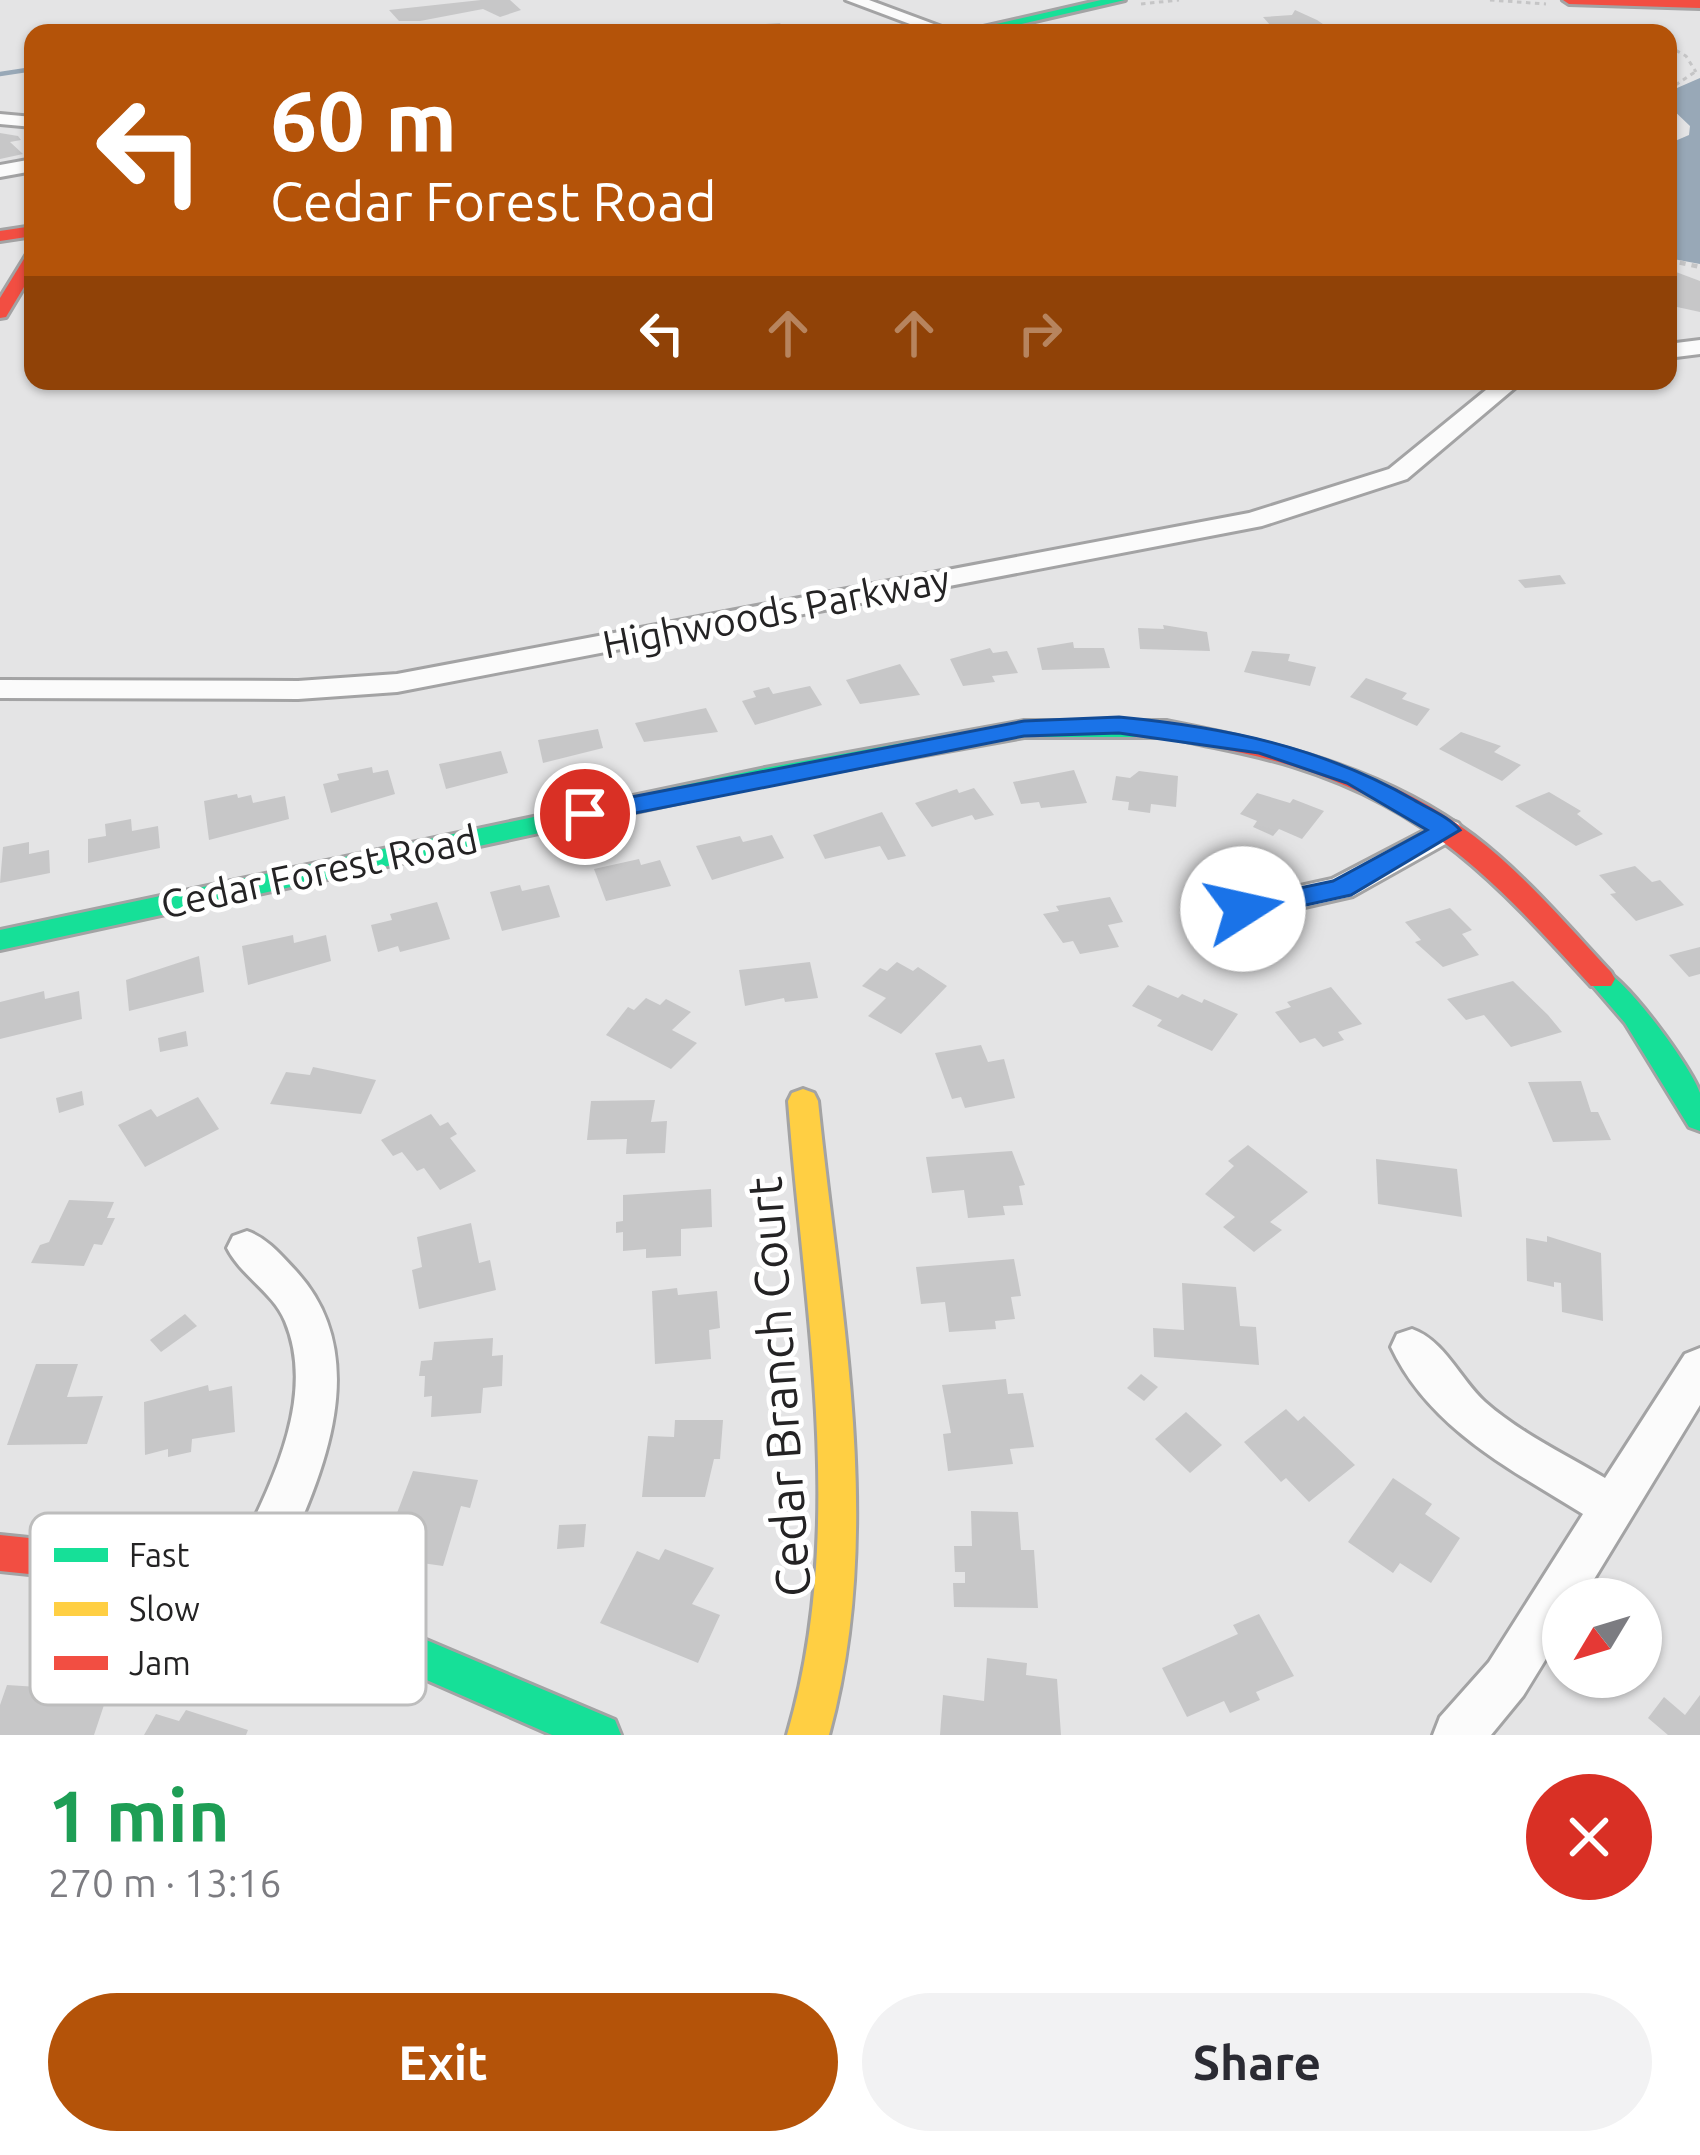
<!DOCTYPE html>
<html lang="en">
<head>
<meta charset="utf-8">
<style>
	:root { --surface:#fff; --page:#f2f2f3; --text:#2b2b33; --muted:#7c7c81; --accent:#b45309 }
	body { margin:0; font-family:Ubuntu,sans-serif; background:var(--page); color:var(--text); height:100vh; display:flex; flex-direction:column; font-size:45px; white-space:nowrap }
	* { box-sizing:border-box; margin:0 }
	p { font-size:39px; color:var(--muted) }
	.icon { flex:none; width:66px; height:66px; fill:none; stroke:currentColor; stroke-width:2; stroke-linecap:round; stroke-linejoin:round }
	.map { position:relative; height:1735px; overflow:hidden }
	.drawer { display:flex; flex-direction:column; background:var(--surface); flex:1 }
	.drawer>* { flex:none }
	.guide { position:absolute; left:24px; top:24px; width:1653px; height:366px; border-radius:24px; box-shadow:0 3px 9px #0004; background:#b45309; color:#fff; overflow:hidden }
	.needle { width:78px; rotate:232deg }
	.buttons { position:absolute; left:1542px; top:1578px; display:grid; gap:24px }
	.buttons a { display:grid; place-items:center; width:120px; height:120px; border-radius:50%; background:var(--surface); box-shadow:0 3px 9px #0004; font-size:60px }
	.pin { position:absolute; display:grid; place-items:center; width:102px; height:102px; color:#fff; margin:-51px; border:6px solid #fff; border-radius:50%; box-shadow:0 3px 12px #0007 }
	.me { position:absolute; width:132px; margin:-66px; rotate:80deg; stroke-linejoin:round; filter:drop-shadow(0 0 9px #0008) }
	.turn { display:flex; align-items:center; gap:42px; height:252px; padding:0 48px; font-size:54px }
	.turn .icon { width:156px; height:156px; stroke-width:2.5 }
	.turn b { display:block; font-size:84px; line-height:102px }
	.lanes { display:flex; align-items:center; height:114px; padding:0 48px; background:#0003; justify-content:center; gap:60px; direction:ltr }
	.lanes .off { opacity:.35 }
	.round { display:grid; place-items:center; flex:none; width:126px; height:126px; border-radius:63px; background:var(--page) }
	.head { display:flex; align-items:center; justify-content:space-between; height:204px; padding:0 48px }
	h1 { font-size:72px; font-weight:600; line-height:90px; color:#1e9e55 }
	.button { display:flex; gap:24px; margin-top:auto; padding:24px 48px }
	.button a { flex:1; height:138px; border-radius:72px; background:var(--accent); color:#fff; font-size:48px; font-weight:600; line-height:138px; text-align:center }
	.button a+a { background:var(--page); color:var(--text) }
	.map>svg:first-child { display:block }
	.water { fill:#98a8b7 }
	.lines { fill:none; stroke-linecap:round; stroke-linejoin:round }
	.stream { stroke:#98a8b7; stroke-width:4.5 }
	.building { fill:#c7c7c8 }
	.street-casing { stroke:#a3a3a4; stroke-width:6 }
	.fast-casing { stroke:#a3a3a4; stroke-width:6 }
	.slow-casing { stroke:#a3a3a4; stroke-width:6 }
	.jam-casing { stroke:#a3a3a4; stroke-width:6 }
	.path-far1 { stroke:#c5c5c6; stroke-width:3; stroke-dasharray:4.5 4.5; stroke-linecap:butt }
	.path { stroke:#c5c5c6; stroke-width:4.5; stroke-dasharray:6 6; stroke-linecap:butt }
	.street { fill:#fbfbfb; fill-rule:evenodd }
	.fast { fill:#16e098; fill-rule:evenodd }
	.slow { fill:#ffcf43; fill-rule:evenodd }
	.jam { fill:#f24e42; fill-rule:evenodd }
	.route { fill:#1a73e8; stroke:#114b97; stroke-width:3 }
	.labels { text-anchor:middle; dominant-baseline:central; stroke-width:10; stroke-linejoin:round; paint-order:stroke }
	.street-label { font-size:39px; fill:#242324; stroke:#fff }
	.near-street-label { font-size:48px; fill:#242324; stroke:#fff }
	.key { fill:#fff; stroke:#bdbdbd; stroke-width:3 }
	.key-label { font-size:33px; fill:#242324 }
</style>
</head>
<body>
<div class="map">
<svg width="1700" height="1735" viewBox="0 0 1700 1735">
	<rect width="100%" height="100%" fill="#e4e4e5"/>
	<path class="water" d="M1700,78V264L1668,258V144L1689,135L1690,126L1668,105L1677,88Z"/>
	<g class="lines">
		<path class="stream" d="M0,74L33,69"/>
	</g>
	<g class="building">
		<path d="M481,0H510L521,10L500,17L483,9L420,21H399L389,10Z"/>
		<path d="M1295,10L1317,20L1336,33H1277L1263,17L1292,15Z"/>
		<path d="M780,23L786,33H720L737,26Z"/>
		<path d="M0,133L18,136L21,140L10,142L23,154L0,159Z"/>
		<path d="M1668,269L1700,281V312L1668,305Z"/>
		<path d="M1560,575L1566,584L1525,588L1518,580Z"/>
		<path d="M1163,625L1207,632L1210,651L1140,649L1138,628L1164,629Z"/>
		<path d="M1073,642L1074,648H1104L1110,668L1042,670L1037,648Z"/>
		<path d="M990,648L993,653L1007,651L1018,673L992,676L995,682L963,686L950,659Z"/>
		<path d="M1252,651L1290,654L1288,661L1316,667L1310,686L1244,672Z"/>
		<path d="M900,664L920,695L860,704L846,680Z"/>
		<path d="M1366,678L1407,693L1402,699L1430,709L1417,726L1350,697Z"/>
		<path d="M810,686L822,705L755,725L742,701L756,697L753,691L769,687L773,694Z"/>
		<path d="M706,708L718,732L644,742L635,723Z"/>
		<path d="M598,729L603,748L543,763L538,740Z"/>
		<path d="M1461,732L1501,746L1494,752L1521,765L1502,781L1439,749Z"/>
		<path d="M501,751L508,773L446,789L439,764Z"/>
		<path d="M372,767L373,773L388,770L395,794L331,813L323,784L339,780L337,774Z"/>
		<path d="M1074,770L1087,803L1041,808L1039,802L1021,804L1013,782Z"/>
		<path d="M1139,771L1178,776L1176,807L1151,804L1150,813L1128,810L1129,802L1112,800L1116,776L1130,778Z"/>
		<path d="M974,788L994,815L975,820L972,815L932,827L915,803L957,789L959,793Z"/>
		<path d="M1549,792L1581,811L1577,814L1603,834L1576,846L1515,806Z"/>
		<path d="M1257,793L1290,803L1293,799L1324,811L1302,839L1279,829L1273,836L1253,827L1257,821L1240,814Z"/>
		<path d="M237,794L238,798L251,795L253,803L285,796L289,819L209,840L204,801Z"/>
		<path d="M882,812L906,856L888,860L880,846L825,859L813,835Z"/>
		<path d="M131,819L132,831L158,826L160,848L88,863V839L106,836L105,824Z"/>
		<path d="M772,835L784,858L712,880L696,846L740,836L743,842Z"/>
		<path d="M29,842V854L49,850L50,873L0,883L3,847Z"/>
		<path d="M639,859L641,865L660,860L671,886L606,901L594,869Z"/>
		<path d="M1635,866L1652,882L1660,880L1684,905L1636,921L1610,894L1616,893L1599,875Z"/>
		<path d="M520,885L522,891L549,885L560,917L502,931L490,892Z"/>
		<path d="M1110,897L1123,922L1108,925L1119,947L1080,954L1073,941L1063,943L1043,914L1059,911L1056,906Z"/>
		<path d="M437,902L450,939L400,952L398,946L378,952L371,925L392,920L390,914Z"/>
		<path d="M1450,908L1472,930L1462,934L1479,955L1443,967L1415,942L1421,940L1405,922Z"/>
		<path d="M293,935L294,943L326,935L331,961L248,985L242,946Z"/>
		<path d="M1700,947V974L1689,977L1669,955Z"/>
		<path d="M199,956L204,992L129,1011L126,980Z"/>
		<path d="M810,962L818,998L785,1002L784,998L745,1006L739,970Z"/>
		<path d="M897,962L913,971L918,967L947,986L901,1034L868,1016L886,998L862,986L880,968L887,971Z"/>
		<path d="M1513,981L1548,1015L1562,1032L1511,1047L1484,1015L1466,1020L1447,999Z"/>
		<path d="M1148,985L1178,998L1182,994L1202,1003L1204,999L1238,1014L1212,1051L1157,1026L1162,1020L1132,1006Z"/>
		<path d="M1331,987L1362,1024L1338,1032L1344,1040L1323,1047L1315,1038L1300,1043L1275,1012L1291,1007L1287,1002Z"/>
		<path d="M44,991L45,999L79,991L82,1019L0,1039V1002Z"/>
		<path d="M646,998L660,1005L666,999L691,1012L672,1030L697,1043L671,1069L606,1035L628,1007L634,1010Z"/>
		<path d="M186,1031L188,1046L160,1052L158,1038Z"/>
		<path d="M981,1045L988,1062L1004,1059L1015,1098L965,1108L961,1097L952,1099L935,1053Z"/>
		<path d="M313,1067L376,1080L361,1114L270,1104L286,1072L310,1075Z"/>
		<path d="M1581,1081L1591,1112H1598L1611,1140L1553,1142L1528,1082Z"/>
		<path d="M82,1091L84,1105L59,1113L56,1098Z"/>
		<path d="M198,1097L219,1129L145,1167L118,1125L151,1109L157,1117Z"/>
		<path d="M655,1100L651,1122L667,1121L665,1153L626,1154L627,1139L587,1140L591,1101Z"/>
		<path d="M431,1114L440,1126L448,1122L457,1134L450,1138L476,1171L440,1190L424,1168L417,1171L402,1152L393,1156L381,1140Z"/>
		<path d="M1248,1145L1308,1192L1270,1222L1282,1230L1254,1252L1223,1227L1235,1217L1205,1194L1234,1166L1228,1161Z"/>
		<path d="M1012,1151L1025,1185L1019,1186L1023,1205L1003,1206L1005,1215L968,1218L964,1190L932,1193L926,1157Z"/>
		<path d="M1376,1159L1457,1169L1462,1217L1378,1204Z"/>
		<path d="M711,1189L712,1227L681,1229V1256L646,1258V1249L623,1251V1232L616,1233V1222L623,1221V1195Z"/>
		<path d="M69,1200L114,1202L107,1218H115L102,1245L94,1244L84,1266L31,1263L40,1245L49,1242Z"/>
		<path d="M471,1223L479,1263L490,1260L496,1290L419,1309L412,1270L422,1267L417,1237Z"/>
		<path d="M1547,1236L1601,1253L1603,1321L1562,1312L1561,1283L1554,1282V1287L1527,1281L1526,1238L1547,1242Z"/>
		<path d="M1014,1259L1021,1296L1011,1297L1015,1319L995,1321L996,1329L949,1332L945,1302L921,1304L916,1267Z"/>
		<path d="M1182,1283L1236,1287L1240,1326L1256,1327L1259,1365L1154,1357L1153,1328L1184,1330Z"/>
		<path d="M677,1288L678,1295L717,1291L720,1328L709,1330L711,1359L655,1364L652,1291Z"/>
		<path d="M185,1314L197,1326L161,1352L150,1340Z"/>
		<path d="M493,1338L492,1356L503,1355L502,1386L483,1388L481,1413L431,1417L432,1396L424,1397L425,1376H419L421,1361L432,1360L434,1342Z"/>
		<path d="M36,1364H78L67,1397L103,1396L87,1444L7,1445Z"/>
		<path d="M1141,1374L1158,1387L1144,1401L1127,1388Z"/>
		<path d="M1006,1379L1008,1394L1023,1393L1034,1447L1010,1449L1013,1464L948,1471L943,1434L951,1433L942,1385Z"/>
		<path d="M208,1385L209,1391L232,1386L235,1432L192,1439L191,1452L168,1457V1449L145,1455L144,1402Z"/>
		<path d="M1286,1409L1298,1421L1304,1416L1355,1465L1309,1502L1286,1478L1281,1482L1244,1442Z"/>
		<path d="M1186,1412L1222,1445L1190,1473L1155,1439Z"/>
		<path d="M675,1420H723L720,1459H714L705,1497H642L648,1436L674,1437Z"/>
		<path d="M413,1471L478,1480L470,1508L461,1506L443,1566L394,1559L402,1536L389,1534Z"/>
		<path d="M1393,1478L1432,1504L1425,1514L1460,1538L1431,1583L1400,1563L1393,1573L1348,1542Z"/>
		<path d="M971,1511L1018,1512L1021,1550H1034L1038,1608L954,1607L953,1583H965V1572H955L954,1546H972Z"/>
		<path d="M586,1524L584,1547L557,1549L559,1525Z"/>
		<path d="M665,1549L714,1568L692,1604L720,1615L698,1663L600,1623L637,1551L659,1560Z"/>
		<path d="M1259,1614L1294,1676L1256,1692L1260,1700L1230,1713L1224,1701L1187,1717L1162,1668L1238,1634L1233,1625Z"/>
		<path d="M987,1658L1027,1663L1026,1675L1057,1679L1061,1735H940L943,1695L984,1701Z"/>
		<path d="M44,1676L63,1679L61,1687L109,1690L94,1735H0V1705L7,1685L38,1687Z"/>
		<path d="M1700,1695V1735H1668L1648,1718L1664,1697L1685,1715Z"/>
		<path d="M186,1710L248,1730L246,1735H144L156,1714L179,1721Z"/>
	</g>
	<g class="lines">
		<g class="street-casing">
			<g id="street">
				<path d="M846,0H869L958,33H934Z"/>
				<path d="M0,114L33,117V127L0,124Z"/>
				<path d="M33,159V171L0,177V165Z"/>
				<path d="M1700,340V354L1668,358V344Z"/>
				<path d="M1497,381H1523L1407,479L1262,526L397,692L298,699L0,698V680L298,681L397,674L1249,513L1389,469Z"/>
				<path d="M1447,819L1458,823L1463,830L1458,837L1353,896L1243,921L1231,917L1226,909L1231,901L1332,879Z"/>
				<path d="M247,1231C267,1238 281,1255 296,1271C385,1368 308,1507 262,1605L245,1612L228,1605L221,1589C255,1511 322,1409 285,1321C273,1292 241,1276 227,1248L233,1236Z"/>
				<path d="M1412,1329C1444,1340 1460,1379 1485,1402C1520,1433 1565,1454 1605,1478L1685,1354L1700,1348V1405L1582,1599H1563V1631L1523,1696L1491,1735H1433L1440,1717L1489,1662L1583,1514C1510,1469 1429,1428 1391,1347L1397,1334Z"/>
			</g>
		</g>
		<g class="fast-casing">
			<g id="fast">
				<path d="M1101,0H1125L983,33H957Z"/>
				<path d="M1024,721H1166L1178,729L1166,737H1024L765,784L0,950V930L765,768Z"/>
				<path d="M1601,969C1625,976 1692,1068 1700,1093C1700,1103 1700,1120 1700,1131L1689,1127L1625,1023L1587,979L1591,972Z"/>
				<path d="M379,1620L615,1720L621,1735H552L365,1653L359,1639L365,1625Z"/>
			</g>
		</g>
		<g class="slow-casing">
			<path id="slow" d="M803,1089L814,1093L818,1101C839,1310 886,1528 829,1735H787C848,1529 804,1311 788,1101L792,1093Z"/>
		</g>
		<g class="jam-casing">
			<g id="jam">
				<path d="M1563,0H1700V8L1569,4Z"/>
				<path d="M33,226V236L0,241V231Z"/>
				<path d="M33,253V272L6,317L0,318V298L27,254Z"/>
				<path d="M1166,721C1274,742 1385,768 1474,836C1525,875 1567,925 1611,972L1615,979L1611,986H1591C1497,883 1430,809 1292,766C1248,752 1202,746 1157,734L1154,729L1157,724Z"/>
				<path d="M0,1535L155,1551L298,1585L393,1625L399,1639L393,1653L379,1658L295,1622L155,1587L0,1571Z"/>
			</g>
		</g>
		<g class="path-far1">
			<path d="M1490,0L1546,4"/>
			<path d="M1141,4L1179,0"/>
			<path d="M1668,46L1686,56L1696,72"/>
			<path d="M1668,90L1695,72"/>
			<path d="M1668,115L1673,125L1668,128"/>
		</g>
		<path class="path" d="M1668,260L1700,267"/>
		<use href="#street" class="street"/>
		<use href="#fast" class="fast"/>
		<use href="#slow" class="slow"/>
		<use href="#jam" class="jam"/>
	</g>
	<path class="route" d="M1119,717C1224,727 1322,747 1414,800C1429,809 1449,817 1460,830L1351,895L1243,919L1229,909L1233,902L1333,881L1427,830L1347,783L1259,753L1119,733L1024,736L585,823L572,814L585,806L1024,721Z"/>
	<g class="labels">
		<g class="street-label">
			<text transform="translate(776 611) rotate(-11)">Highwoods Parkway</text>
			<text transform="translate(319 871) rotate(-12)">Cedar Forest Road</text>
		</g>
		<g class="near-street-label">
			<text transform="translate(778 1387) rotate(-94)">Cedar Branch Court</text>
		</g>
	</g>
	<rect x="30" y="1513" width="396" height="192" rx="18" class="key"/>
	<rect x="54" y="1548" width="54" height="14" fill="#16e098"/>
	<rect x="54" y="1602" width="54" height="14" fill="#ffcf43"/>
	<rect x="54" y="1656" width="54" height="14" fill="#f24e42"/>
	<g class="key-label">
		<text x="129" y="1567">Fast</text>
		<text x="129" y="1621">Slow</text>
		<text x="129" y="1675">Jam</text>
	</g>
</svg>
<div class="buttons">
<a><svg class="needle" viewBox="-14 -14 28 28"><path d="M0-13l5 13h-10z" fill="#e53935"/><path d="M0 13l5-13h-10z" fill="#7c7c81"/></svg></a>
</div>
<div class="pin" style="left:585px;top:814px;background:#d93025"><svg class="icon" aria-label="arrive" viewBox="0 0 24 24"><path d="M6 21V4h12l-3 4 3 4H6"/></svg></div>
<svg class="me" style="left:1243px;top:909px" viewBox="-20 -20 40 40"><circle r="19" fill="#fff"/><path d="M0-13L10 11 0 6-10 11z" fill="#1a73e8"/></svg>
<div class="guide">
<div class="turn"><svg class="icon" aria-label="left" viewBox="0 0 24 24"><path d="M17 20v-9H6M10 6l-5 5 5 5"/></svg><div><b>60 m</b>Cedar Forest Road</div></div>
<div class="lanes"><svg class="icon" aria-label="left" viewBox="0 0 24 24"><path d="M17 20v-9H6M10 6l-5 5 5 5"/></svg><svg class="icon off" aria-label="ahead" viewBox="0 0 24 24"><path d="M12 20V5M6 11l6-6 6 6"/></svg><svg class="icon off" aria-label="ahead" viewBox="0 0 24 24"><path d="M12 20V5M6 11l6-6 6 6"/></svg><svg class="icon off" aria-label="right" viewBox="0 0 24 24"><path d="M7 20v-9h11M14 6l5 5-5 5"/></svg></div>
</div>
</div>
<section class="drawer">
<div class="head"><div><h1>1 min</h1><p>270 m · 13:16</p></div><a class="round" style="background:#d93025;color:#fff"><svg class="icon" aria-label="close" viewBox="0 0 24 24"><path d="M6 6l12 12M18 6L6 18"/></svg></a></div>
<div class="button"><a>Exit</a><a>Share</a></div>
</section>
</body>
</html>
